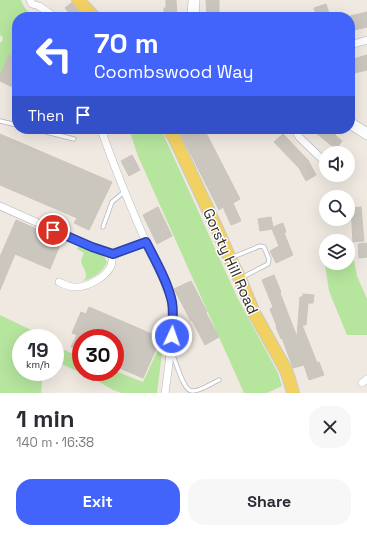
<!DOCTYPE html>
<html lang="en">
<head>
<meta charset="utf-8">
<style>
	:root { --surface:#fff; --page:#f7f7f7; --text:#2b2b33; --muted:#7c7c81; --accent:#4264fb }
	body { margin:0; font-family:"Space Grotesk",sans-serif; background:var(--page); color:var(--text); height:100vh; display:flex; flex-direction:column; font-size:15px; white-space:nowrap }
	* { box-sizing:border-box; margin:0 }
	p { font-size:13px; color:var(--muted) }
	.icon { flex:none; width:22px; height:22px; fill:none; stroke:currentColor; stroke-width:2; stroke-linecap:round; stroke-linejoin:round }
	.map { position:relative; height:393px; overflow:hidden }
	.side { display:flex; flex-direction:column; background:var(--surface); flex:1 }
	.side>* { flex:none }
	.banner { position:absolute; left:12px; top:12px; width:343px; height:122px; border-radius:16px; box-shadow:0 4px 16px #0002; background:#4264fb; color:#fff; overflow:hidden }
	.buttons { position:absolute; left:319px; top:146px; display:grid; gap:8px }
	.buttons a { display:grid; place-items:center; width:36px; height:36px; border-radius:50%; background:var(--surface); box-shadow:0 4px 16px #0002; font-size:20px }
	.speed { position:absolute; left:12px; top:329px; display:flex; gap:8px; font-size:20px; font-weight:700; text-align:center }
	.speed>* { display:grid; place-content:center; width:52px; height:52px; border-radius:50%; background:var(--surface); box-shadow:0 4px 16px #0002; line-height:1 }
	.speed small { font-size:10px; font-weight:400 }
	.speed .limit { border:6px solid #d22; background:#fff; color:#111 }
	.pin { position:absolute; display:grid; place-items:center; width:34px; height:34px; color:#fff; margin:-17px; border:2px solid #fff; border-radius:50%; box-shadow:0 1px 4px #0007 }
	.me { position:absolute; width:44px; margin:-22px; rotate:3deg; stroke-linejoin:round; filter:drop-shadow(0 0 3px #0008) }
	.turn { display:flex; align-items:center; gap:14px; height:84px; padding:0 16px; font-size:18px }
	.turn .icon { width:52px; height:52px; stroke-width:2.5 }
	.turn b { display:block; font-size:28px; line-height:34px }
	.then { display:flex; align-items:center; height:38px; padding:0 16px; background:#0003; gap:8px; font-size:15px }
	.round { display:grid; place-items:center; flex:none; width:42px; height:42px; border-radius:16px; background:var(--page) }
	.overview { display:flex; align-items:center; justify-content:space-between; height:68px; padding:0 16px }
	h1 { font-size:24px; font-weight:600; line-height:30px }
	.cta { display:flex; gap:8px; margin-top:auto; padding:8px 16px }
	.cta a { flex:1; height:46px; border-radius:16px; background:var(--accent); color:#fff; font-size:16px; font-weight:600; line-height:46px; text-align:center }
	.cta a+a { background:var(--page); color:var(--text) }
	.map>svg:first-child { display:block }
	.green { fill:#b6e59e }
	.building { fill:#cbc7bf; stroke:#cbc5ba }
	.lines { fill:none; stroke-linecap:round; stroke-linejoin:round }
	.lane-casing { stroke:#b4b7c1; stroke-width:5 }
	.street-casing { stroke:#b4b7c1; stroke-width:8 }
	.secondary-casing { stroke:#b4b7c1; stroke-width:12 }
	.primary-casing { stroke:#c9c9c9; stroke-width:14 }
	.lane { stroke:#fff; stroke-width:3.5 }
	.street { stroke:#fff; stroke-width:7 }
	.secondary { stroke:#fff; stroke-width:11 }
	.primary { stroke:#f2d163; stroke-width:12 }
	.route-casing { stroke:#2b41a3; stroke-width:10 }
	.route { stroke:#4264fb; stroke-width:7 }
	.labels { text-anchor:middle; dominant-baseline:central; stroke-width:3; stroke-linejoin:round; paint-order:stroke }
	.street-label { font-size:15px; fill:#2e2e2e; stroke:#fff }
</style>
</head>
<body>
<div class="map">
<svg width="367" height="393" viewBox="0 0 367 393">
	<rect width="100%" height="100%" fill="#efe9e1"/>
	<g class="green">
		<path d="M0,0H21C23,6 28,13 34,17H17V59L9,55L0,75V42H2L3,37L0,35Z"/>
		<path d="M129,129H161L237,297L278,373L282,386L267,393H244L138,156Z"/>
		<path d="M82,246C85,248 88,249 92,251C101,254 103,252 107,262C103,272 93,278 83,281C90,275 83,269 81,261L84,253L77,249L78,247Z"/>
		<path d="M354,260L357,276L367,299V335H347L329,291L325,265L333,263H348V261Z"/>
		<path d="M0,315L33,331L40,338H21V372H43L41,393H0Z"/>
		<path d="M164,337L157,393H121L113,390L94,379L55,361V346L81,357V372H115V371L143,382Z"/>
	</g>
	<g class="building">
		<path d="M166,0H176L177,17H164V8H166Z"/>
		<path d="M206,0H219V17H207Z"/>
		<path d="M71,3L73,5L84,17H73L65,8Z"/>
		<path d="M326,4L330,17H317L314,8Z"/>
		<path d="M367,12V27L350,31V16Z"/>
		<path d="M9,55L17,59V89L0,81V75Z"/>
		<path d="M367,55V70L350,74V60Z"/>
		<path d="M178,129H204L240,199L233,203L241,221L231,225L223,207L219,210Z"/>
		<path d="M311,129H332L337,133L335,135L342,141L336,149Z"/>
		<path d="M0,134L112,182L89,230L74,223L77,218L0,185Z"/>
		<path d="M283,134L308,160L316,175L306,181L299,168L274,142Z"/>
		<path d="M132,155L140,170L129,176L121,161Z"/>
		<path d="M158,207L172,236L157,244L143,215Z"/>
		<path d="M361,207L364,241L353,242L351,208Z"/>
		<path d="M271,217L273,227L283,223L286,232L284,233L293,255L276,263L270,251L279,246L272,229L260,231L258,219Z"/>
		<path d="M16,220L62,240L50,269L15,254L0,290V257Z"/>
		<path d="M367,243V257L359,258L358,244Z"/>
		<path d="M274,275L281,292L280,293L297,337L300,297H303V294L314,295L313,303H308L306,325H302L317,363L319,362L324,375L309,380L304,365L293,368L282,338L281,339L276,327H277L270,309L273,307L262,280Z"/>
		<path d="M191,281L207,312L206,313L219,337L205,345L192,320L191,321L174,289Z"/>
		<path d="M89,307L161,338L143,378L115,366V338H81V351L71,347L77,335L72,333L81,312L86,314Z"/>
	</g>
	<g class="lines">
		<g class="lane-casing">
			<g id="lane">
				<path d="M0,121L17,125"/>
				<path d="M34,129L74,139"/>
				<path d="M103,227L112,202L124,192"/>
				<path d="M233,257L260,246L264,247L269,259L268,264L241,278"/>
				<path d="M172,353C176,361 183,391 192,391C199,392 212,383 219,380"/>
			</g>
		</g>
		<g class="street-casing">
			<g id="street">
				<path d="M30,0L32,4L39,6L55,17"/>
				<path d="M350,45L367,40"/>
				<path d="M101,129C114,167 129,203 145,240C154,260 167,279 172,302C173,311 173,320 172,329C171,351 168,372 165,393"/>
				<path d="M295,129L299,137L323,160"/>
				<path d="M0,206L92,247L113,254L146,242"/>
				<path d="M59,282C63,284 69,287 74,287C86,288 105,278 111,266C112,263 112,258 113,254"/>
				<path d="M362,383L367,379"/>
			</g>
		</g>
		<g class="secondary-casing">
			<g id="secondary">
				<path d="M193,17L194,0"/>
				<path d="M350,123L367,134"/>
			</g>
		</g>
		<g class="primary-casing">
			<g id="primary">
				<path d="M78,0L94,17"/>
				<path d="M169,129L175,139L218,231L231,261L240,279L254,313L286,370L290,382L293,393"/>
			</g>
		</g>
		<use href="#lane" class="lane"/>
		<use href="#street" class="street"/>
		<use href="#secondary" class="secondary"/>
		<use href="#primary" class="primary"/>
	</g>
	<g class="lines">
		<g class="route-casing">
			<path id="route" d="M53,230L92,247L113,254L146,242C155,260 168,282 172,302C174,313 172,325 172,336"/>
		</g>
		<use href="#route" class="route"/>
	</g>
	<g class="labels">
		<g class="street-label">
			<text transform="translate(231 261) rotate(66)">Gorsty Hill Road</text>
		</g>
	</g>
</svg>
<div class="buttons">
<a><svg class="icon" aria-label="sound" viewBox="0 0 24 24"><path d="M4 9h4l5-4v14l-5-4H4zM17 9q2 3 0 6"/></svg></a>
<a><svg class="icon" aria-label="search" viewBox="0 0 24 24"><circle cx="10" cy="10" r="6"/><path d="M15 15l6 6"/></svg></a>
<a><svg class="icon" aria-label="layers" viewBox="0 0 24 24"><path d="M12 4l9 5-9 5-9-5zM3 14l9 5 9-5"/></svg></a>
</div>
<div class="speed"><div>19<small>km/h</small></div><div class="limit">30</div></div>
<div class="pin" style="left:53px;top:230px;background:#d93025"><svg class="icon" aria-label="arrive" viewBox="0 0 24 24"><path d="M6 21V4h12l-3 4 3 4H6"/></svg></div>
<svg class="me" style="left:172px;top:336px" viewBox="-20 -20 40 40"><circle r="17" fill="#4264fb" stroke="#fff" stroke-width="3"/><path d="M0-11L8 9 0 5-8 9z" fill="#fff"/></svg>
<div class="banner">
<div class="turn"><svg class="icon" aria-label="left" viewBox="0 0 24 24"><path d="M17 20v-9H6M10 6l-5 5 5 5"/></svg><div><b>70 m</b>Coombswood Way</div></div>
<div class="then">Then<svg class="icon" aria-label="arrive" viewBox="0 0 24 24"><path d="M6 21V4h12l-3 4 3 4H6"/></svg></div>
</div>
</div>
<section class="side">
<div class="overview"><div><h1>1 min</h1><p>140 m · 16:38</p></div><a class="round"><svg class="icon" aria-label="close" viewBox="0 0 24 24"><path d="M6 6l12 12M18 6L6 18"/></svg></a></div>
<div class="cta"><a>Exit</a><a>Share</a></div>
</section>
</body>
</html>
